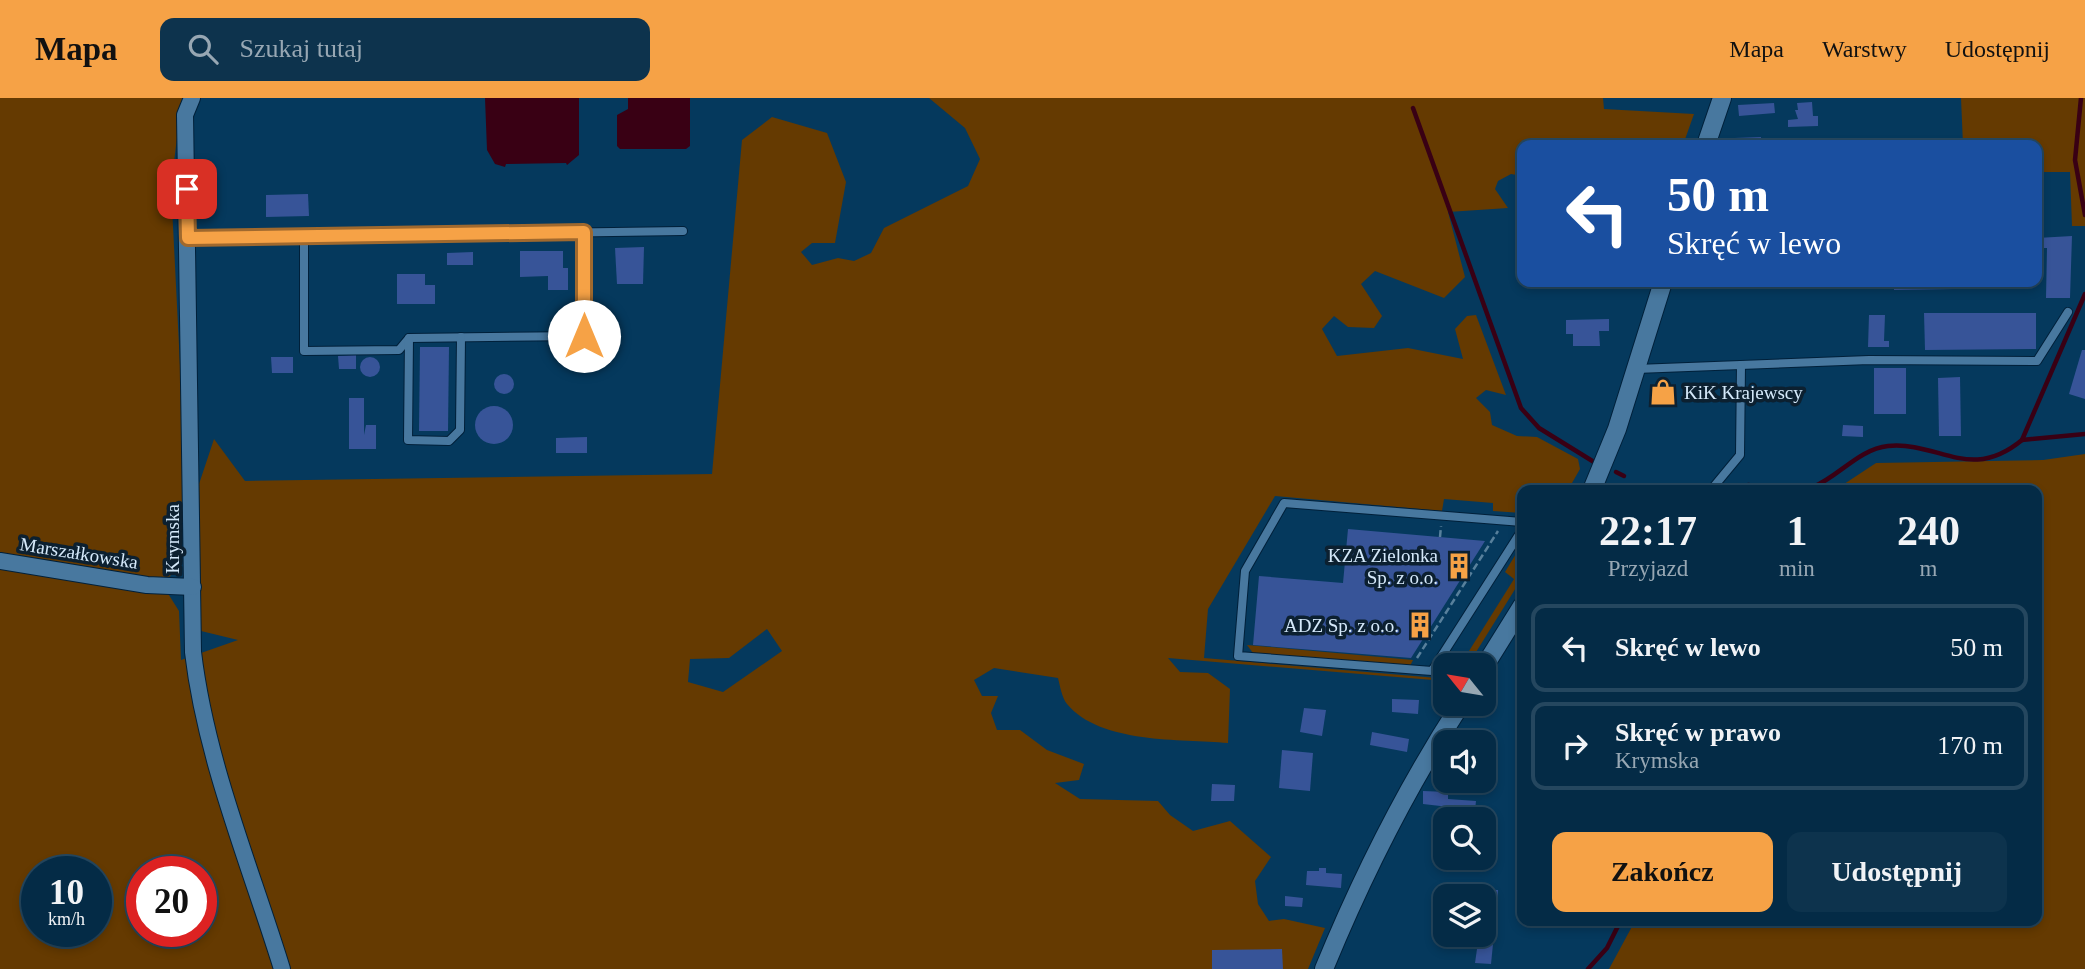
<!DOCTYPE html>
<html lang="pl">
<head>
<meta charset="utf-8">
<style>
	:root { --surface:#042b46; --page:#0d334d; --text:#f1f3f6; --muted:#97a7b3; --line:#25475f; --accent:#f6a246 }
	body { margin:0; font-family:Georgia,serif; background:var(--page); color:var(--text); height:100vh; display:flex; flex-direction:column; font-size:26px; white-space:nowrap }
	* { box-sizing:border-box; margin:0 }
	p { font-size:23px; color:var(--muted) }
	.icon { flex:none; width:38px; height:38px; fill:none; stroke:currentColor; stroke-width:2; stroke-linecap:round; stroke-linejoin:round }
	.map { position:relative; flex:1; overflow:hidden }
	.panel { position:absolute; left:1517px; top:387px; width:525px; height:441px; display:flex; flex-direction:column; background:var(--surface); border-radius:14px; box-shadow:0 4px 10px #0003,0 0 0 2px var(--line) }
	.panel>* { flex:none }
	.hud { position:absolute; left:1517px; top:42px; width:525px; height:147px; border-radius:14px; box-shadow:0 4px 10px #0003,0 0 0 2px var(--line); background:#1a4fa0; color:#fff; overflow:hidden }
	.needle { width:46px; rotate:300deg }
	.buttons { position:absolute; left:1433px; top:555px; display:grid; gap:14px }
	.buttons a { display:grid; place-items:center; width:63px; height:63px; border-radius:14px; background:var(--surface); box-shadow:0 4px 10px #0003,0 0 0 2px var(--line); font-size:35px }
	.speed { position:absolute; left:21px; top:758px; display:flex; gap:14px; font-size:35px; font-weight:700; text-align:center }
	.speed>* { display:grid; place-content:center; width:91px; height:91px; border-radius:50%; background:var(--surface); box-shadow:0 4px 10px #0003,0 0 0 2px var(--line); line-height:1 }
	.speed small { font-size:18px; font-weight:400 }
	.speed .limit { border:10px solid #d22; background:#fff; color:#111 }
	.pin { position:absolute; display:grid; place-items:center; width:60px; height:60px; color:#fff; margin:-30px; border-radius:14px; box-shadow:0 4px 10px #0006 }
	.me { position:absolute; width:77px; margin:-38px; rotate:0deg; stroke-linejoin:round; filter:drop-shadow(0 0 5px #0008) }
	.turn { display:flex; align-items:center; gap:24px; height:147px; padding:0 35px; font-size:32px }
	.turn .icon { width:91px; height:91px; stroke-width:2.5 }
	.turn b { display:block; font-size:49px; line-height:60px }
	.eta { display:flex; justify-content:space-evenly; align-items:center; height:119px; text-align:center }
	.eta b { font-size:42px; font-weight:800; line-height:49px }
	.action { display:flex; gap:14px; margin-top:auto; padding:14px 35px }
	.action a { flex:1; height:80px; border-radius:14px; background:var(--accent); color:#111; font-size:28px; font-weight:800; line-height:80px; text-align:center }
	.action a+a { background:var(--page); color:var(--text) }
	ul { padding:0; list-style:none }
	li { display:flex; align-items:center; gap:21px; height:88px; margin:0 14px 10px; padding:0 21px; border:4px solid var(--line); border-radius:14px }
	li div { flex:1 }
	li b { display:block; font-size:26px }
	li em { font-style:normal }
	header { display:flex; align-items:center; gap:42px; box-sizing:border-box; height:98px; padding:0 35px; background:var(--accent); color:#111 }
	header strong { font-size:33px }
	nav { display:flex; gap:38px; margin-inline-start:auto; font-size:24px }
	.search { width:490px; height:63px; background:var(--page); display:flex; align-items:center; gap:18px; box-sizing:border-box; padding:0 24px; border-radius:14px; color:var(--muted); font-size:26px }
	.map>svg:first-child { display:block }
	.green { fill:#653a01; fill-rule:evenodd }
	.water { fill:#390014 }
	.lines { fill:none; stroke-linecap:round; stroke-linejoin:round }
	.stream { stroke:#390014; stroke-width:4.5 }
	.building { fill:#375498 }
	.service-casing { stroke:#00203a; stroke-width:10 }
	.minor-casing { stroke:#00203a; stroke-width:18 }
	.tertiary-casing { stroke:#00203a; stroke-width:20 }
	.path { stroke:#58809c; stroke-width:2.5; stroke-dasharray:7 3.5; stroke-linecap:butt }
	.service { stroke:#48789f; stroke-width:8 }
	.minor { stroke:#48789f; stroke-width:16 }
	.tertiary { stroke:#48789f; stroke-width:18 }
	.route-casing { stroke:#a0692e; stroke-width:18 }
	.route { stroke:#f6a246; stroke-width:12 }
	.labels { text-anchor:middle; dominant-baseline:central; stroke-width:7; stroke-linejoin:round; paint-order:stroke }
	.poi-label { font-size:19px; fill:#d5e9fa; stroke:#0c2030; text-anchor:end }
	.street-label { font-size:19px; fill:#d5e9fa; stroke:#0c2030 }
</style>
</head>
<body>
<header>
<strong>Mapa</strong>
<div class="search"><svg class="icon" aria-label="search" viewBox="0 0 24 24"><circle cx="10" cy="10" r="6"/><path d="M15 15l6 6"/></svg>Szukaj tutaj</div>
<nav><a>Mapa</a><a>Warstwy</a><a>Udostępnij</a></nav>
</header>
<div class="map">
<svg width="2085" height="871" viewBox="0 0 2085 871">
	<rect width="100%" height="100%" fill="#05395d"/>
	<g class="green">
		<path d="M0,0H182L171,88L185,367L178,470L162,486L179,513L181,562L238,542L201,533L199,386L214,341L245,383L712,376L742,42L772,19L827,35L846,84L835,145H812L801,154L812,167L838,160L854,163L871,155L884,130L968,88L980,61L965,30L929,0H1603L1604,11L1694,16L1683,47H1522V78L1511,76L1498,83L1495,91L1508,110L1448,114L1465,179L1444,200L1375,173L1361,186L1382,218L1374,230L1348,229L1334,218L1322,231L1337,258L1408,250L1463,261L1455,231L1467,218L1476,217L1506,297L1486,292L1476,300L1490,314L1492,327L1517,338L1537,339L1578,361L1580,371L1568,392L1547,389L1545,392H1522V415L1493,413V405L1444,401L1442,413L1275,398L1208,511L1204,560L1437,580L1445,568V583L1168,560L1180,574L1208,575L1230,591L1228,645C1181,641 1100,646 1067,606C1062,600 1060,588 1058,580L994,570L974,582L982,598H998L991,615L997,632H1020L1047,652L1084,666L1079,682L1055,685L1080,701L1158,703L1170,717L1193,733L1230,723L1271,759L1255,783L1258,806L1269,823L1284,821L1325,830L1308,871H0ZM767,531L782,553L723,594L688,584L690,561L729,560ZM37,774H96V833H37ZM142,774H201V833H142Z"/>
		<path d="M1961,0H2085V128H2072L2070,74H2037V47H1963Z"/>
		<path d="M2085,356V871H1609L1635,823L2037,822V392H1835L1876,365L2043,362Z"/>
		<path d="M1522,446V480L1468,567H1446L1454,555L1464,561L1514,481L1505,474Z"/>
		<path d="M1247,547L1413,562L1410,568L1253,555Z"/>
	</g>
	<g class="water">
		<path d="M485,0H579V57L567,67L566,65L506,66L505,69L495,66L487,52Z"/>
		<path d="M628,0H690V48L686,51H620L617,48V17L628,11Z"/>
	</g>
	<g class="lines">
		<g class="stream">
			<path d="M2081,0L2075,62L2085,117"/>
			<path d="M1413,10L1521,310L1539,330L1594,364"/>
			<path d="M2022,342L2085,336"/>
			<path d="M1616,374L1624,378"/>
			<path d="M1741,392L1748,387C1763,388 1800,395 1813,389C1838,379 1859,351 1888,348C1939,343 1970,385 2022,342L2085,196"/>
			<path d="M1588,871L1607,850L1621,822"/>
		</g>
	</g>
	<g class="building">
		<path d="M1812,4L1813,18H1818V28L1788,29V22L1798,21L1795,12H1798L1797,5Z"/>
		<path d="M1774,5L1775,15L1739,18L1738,7Z"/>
		<path d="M1761,39V47H1735L1734,40Z"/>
		<path d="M308,96L309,118L266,119V97Z"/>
		<path d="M2072,138L2070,200H2046L2047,150H2037V140Z"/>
		<path d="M644,149L643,186H617L615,150Z"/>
		<path d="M520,153H563V170H568V192H548V178L520,179Z"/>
		<path d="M473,154V167H447V155Z"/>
		<path d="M397,176H425V187H435V206H397Z"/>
		<path d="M1894,184H2016V190L1894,192Z"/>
		<path d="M1924,215H2036V251L1925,252Z"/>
		<path d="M1869,217H1885L1884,243H1889V249H1868Z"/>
		<path d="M1609,221V233H1599L1600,248H1573V236H1566V222Z"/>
		<path d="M420,249H449L448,333H419Z"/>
		<path d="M2082,252H2085V301L2069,296Z"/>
		<path d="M356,257V271H339L338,258Z"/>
		<path d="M271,259H293V275H272Z"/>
		<circle cx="370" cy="269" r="10"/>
		<rect x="1874" y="270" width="32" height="46"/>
		<circle cx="504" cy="286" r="10"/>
		<path d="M1960,279L1961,338H1939L1938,280Z"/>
		<path d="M1661,288L1672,291L1669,303L1657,300Z"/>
		<path d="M349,300H364V337L366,327H376V351H349Z"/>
		<circle cx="494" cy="327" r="19"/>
		<path d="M1843,327L1863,328V339L1842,338Z"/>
		<path d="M587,339V355H556V340Z"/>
		<path d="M1348,431L1485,443L1411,560L1253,547L1259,478L1343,485Z"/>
		<path d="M1392,601L1419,602L1418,616L1392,614Z"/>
		<path d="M1304,610L1326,612L1322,638L1300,634Z"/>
		<path d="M1372,634L1409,641L1407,654L1370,647Z"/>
		<path d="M1282,652L1313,655L1310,693L1279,690Z"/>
		<path d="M1212,686L1235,687L1234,703H1211Z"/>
		<path d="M1423,693L1448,694V701L1476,703L1475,712L1423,706Z"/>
		<path d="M1319,770H1326V775L1342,776L1341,790L1306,787L1307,773H1319Z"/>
		<path d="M1465,791L1498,792L1497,823H1484V798H1465Z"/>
		<path d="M1285,798L1303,800L1302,809L1285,808Z"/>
		<path d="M1478,844L1493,846L1491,866L1475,865Z"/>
		<path d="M1282,851L1283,871H1212V852Z"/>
	</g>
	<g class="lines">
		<g class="service-casing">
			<g id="service">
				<path d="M304,138V253L399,252L409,240L584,238V134"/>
				<path d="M188,140L683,133"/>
				<path d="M409,240L408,342L449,343L460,332L461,239"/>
				<path d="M1636,271L1869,262L2037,263L2068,214"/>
				<path d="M1711,392L1740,357L1741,267"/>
				<path d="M1522,424L1284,405L1245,473L1238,558L1432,573L1522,432"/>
			</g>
		</g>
		<g class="minor-casing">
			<g id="minor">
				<path d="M192,0L185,17L193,554C206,663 250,767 282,871"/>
				<path d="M0,463L147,487L193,489"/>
			</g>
		</g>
		<g class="tertiary-casing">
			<g id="tertiary">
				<path d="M1706,47L1722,0"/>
				<path d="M1592,392L1617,331L1663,184"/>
				<path d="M1484,569L1522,508"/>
				<path d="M1324,871C1363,776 1405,692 1461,606"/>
			</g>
		</g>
		<g class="path">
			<path d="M1440,439L1441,428"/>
			<path d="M1417,560L1498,433"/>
		</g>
		<use href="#service" class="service"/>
		<use href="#minor" class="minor"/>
		<use href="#tertiary" class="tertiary"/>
	</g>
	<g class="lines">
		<g class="route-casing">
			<path id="route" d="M187,91L188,140L584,134V238"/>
		</g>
		<use href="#route" class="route"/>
	</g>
	<defs>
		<g id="shop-bare" transform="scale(2.1)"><path d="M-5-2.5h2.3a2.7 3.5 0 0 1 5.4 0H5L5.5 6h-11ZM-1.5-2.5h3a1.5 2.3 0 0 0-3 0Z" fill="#f6a246" stroke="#0c2030" stroke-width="2.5" paint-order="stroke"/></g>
		<g id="building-bare" transform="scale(2.1)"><path d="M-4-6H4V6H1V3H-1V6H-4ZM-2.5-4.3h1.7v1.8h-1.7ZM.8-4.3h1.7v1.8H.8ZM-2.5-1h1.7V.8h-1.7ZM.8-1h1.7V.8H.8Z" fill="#f6a246" stroke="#0c2030" stroke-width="2.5" paint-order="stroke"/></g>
	</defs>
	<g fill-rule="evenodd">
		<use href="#shop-bare" x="1663" y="294"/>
		<use href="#building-bare" x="1459" y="468"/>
		<use href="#building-bare" x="1420" y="527"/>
	</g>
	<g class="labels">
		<g class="poi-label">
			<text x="1684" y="294" text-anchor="start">KiK Krajewscy</text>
			<text x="1438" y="457">KZA Zielonka<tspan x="1438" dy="22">Sp. z o.o.</tspan></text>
			<text x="1399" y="527">ADZ Sp. z o.o.</text>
		</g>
		<g class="street-label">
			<text transform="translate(172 441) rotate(-90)">Krymska</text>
			<text transform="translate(79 455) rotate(9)">Marszałkowska</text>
		</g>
	</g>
</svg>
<div class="buttons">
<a><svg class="needle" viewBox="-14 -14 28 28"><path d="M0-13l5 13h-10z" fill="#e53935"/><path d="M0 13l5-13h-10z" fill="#97a7b3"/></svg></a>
<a><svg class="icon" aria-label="sound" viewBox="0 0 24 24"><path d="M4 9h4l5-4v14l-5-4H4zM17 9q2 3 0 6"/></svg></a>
<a><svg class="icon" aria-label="search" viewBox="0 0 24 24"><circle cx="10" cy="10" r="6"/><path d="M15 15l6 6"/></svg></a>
<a><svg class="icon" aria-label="layers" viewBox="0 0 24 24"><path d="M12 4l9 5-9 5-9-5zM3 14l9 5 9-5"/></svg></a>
</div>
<div class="speed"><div>10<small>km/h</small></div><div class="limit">20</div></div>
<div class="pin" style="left:187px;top:91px;background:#d93025"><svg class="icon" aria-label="arrive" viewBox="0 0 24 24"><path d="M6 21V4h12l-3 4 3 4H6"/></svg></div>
<svg class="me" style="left:584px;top:238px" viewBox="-20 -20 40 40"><circle r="19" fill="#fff"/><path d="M0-13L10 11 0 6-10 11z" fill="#f6a246"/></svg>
<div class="hud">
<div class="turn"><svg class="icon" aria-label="left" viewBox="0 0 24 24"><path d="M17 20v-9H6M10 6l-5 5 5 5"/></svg><div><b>50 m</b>Skręć w lewo</div></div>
</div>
<section class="panel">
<div class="eta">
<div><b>22:17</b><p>Przyjazd</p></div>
<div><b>1</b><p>min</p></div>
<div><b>240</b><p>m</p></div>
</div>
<ul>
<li><svg class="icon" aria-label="left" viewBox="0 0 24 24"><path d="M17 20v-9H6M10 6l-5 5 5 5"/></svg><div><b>Skręć w lewo</b></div><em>50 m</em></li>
<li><svg class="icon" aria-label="right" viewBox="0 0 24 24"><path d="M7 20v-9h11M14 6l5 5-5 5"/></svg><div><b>Skręć w prawo</b><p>Krymska</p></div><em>170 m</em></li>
</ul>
<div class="action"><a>Zakończ</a><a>Udostępnij</a></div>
</section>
</div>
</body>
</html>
